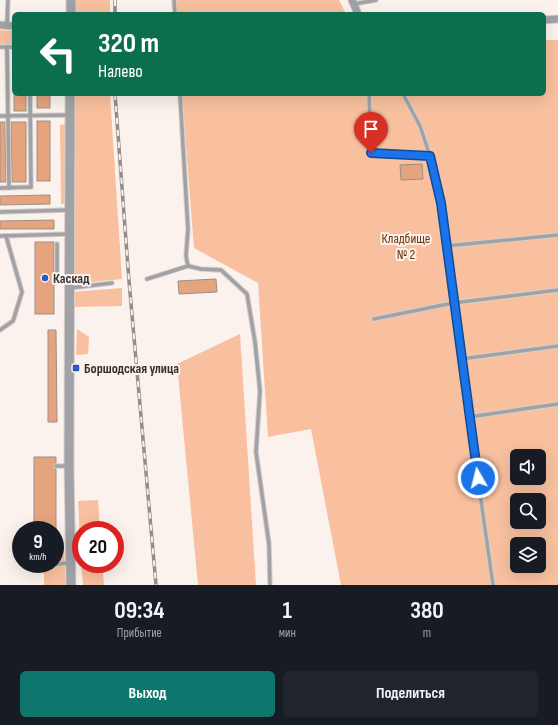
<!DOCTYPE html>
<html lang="ru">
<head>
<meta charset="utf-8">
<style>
	:root { --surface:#171b24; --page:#20242c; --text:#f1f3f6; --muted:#9ea1a6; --accent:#0f766e }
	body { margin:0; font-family:"Sofia Sans Condensed",sans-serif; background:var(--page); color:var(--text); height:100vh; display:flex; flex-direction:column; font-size:15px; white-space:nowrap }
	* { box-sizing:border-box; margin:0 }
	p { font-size:13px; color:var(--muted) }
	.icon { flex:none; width:22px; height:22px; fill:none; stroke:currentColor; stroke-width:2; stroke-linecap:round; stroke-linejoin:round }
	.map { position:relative; height:585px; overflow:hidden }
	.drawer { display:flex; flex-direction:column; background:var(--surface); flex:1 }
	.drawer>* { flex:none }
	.hud { position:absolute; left:12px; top:12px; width:534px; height:84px; border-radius:6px; box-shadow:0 4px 16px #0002; background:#0b6e4f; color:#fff; overflow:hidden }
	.fabs { position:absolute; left:510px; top:449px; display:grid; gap:8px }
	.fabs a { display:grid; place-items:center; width:36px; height:36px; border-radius:6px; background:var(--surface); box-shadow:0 4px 16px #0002; font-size:20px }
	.speed { position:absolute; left:12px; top:521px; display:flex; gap:8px; font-size:20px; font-weight:700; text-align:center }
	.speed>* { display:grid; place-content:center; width:52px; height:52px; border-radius:50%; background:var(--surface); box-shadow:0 4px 16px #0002; line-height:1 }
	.speed small { font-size:10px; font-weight:400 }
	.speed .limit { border:6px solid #d22; background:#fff; color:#111 }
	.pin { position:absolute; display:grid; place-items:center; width:34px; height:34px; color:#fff; margin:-41px -17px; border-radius:50% 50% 50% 0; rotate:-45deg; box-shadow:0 0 4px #0007 }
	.pin .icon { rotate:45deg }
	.me { position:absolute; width:44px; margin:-22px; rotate:352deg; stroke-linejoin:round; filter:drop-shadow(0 0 3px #0008) }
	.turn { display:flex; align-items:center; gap:14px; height:84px; padding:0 20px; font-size:18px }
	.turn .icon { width:52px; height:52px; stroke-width:2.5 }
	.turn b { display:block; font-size:28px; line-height:34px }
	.eta { display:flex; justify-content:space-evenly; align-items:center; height:68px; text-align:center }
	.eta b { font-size:24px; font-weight:700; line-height:28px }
	.button { display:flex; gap:8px; margin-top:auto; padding:8px 20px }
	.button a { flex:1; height:46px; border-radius:6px; background:var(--accent); color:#fff; font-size:16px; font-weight:700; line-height:46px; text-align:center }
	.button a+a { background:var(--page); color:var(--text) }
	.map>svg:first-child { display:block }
	.green { fill:#f8c09f; fill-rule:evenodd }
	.building { fill:#e5a47d; stroke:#99908b }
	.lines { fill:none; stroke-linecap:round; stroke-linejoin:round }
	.service-casing { stroke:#d8cfcb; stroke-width:5.5 }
	.minor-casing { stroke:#d8cfcb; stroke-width:9 }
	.tertiary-casing { stroke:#d8cfcb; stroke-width:11 }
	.service { stroke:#a0a2a6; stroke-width:3.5 }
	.minor { stroke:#a0a2a6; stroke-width:7 }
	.tertiary { stroke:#a0a2a6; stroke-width:9 }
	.rail-casing { stroke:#938c89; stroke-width:3.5 }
	.rail { stroke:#fcf2ed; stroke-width:2; stroke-dasharray:6; stroke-linecap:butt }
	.route-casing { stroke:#114b97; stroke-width:10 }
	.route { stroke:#1a73e8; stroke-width:7 }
	.poi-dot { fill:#2b56c5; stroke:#fcf2ed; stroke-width:1.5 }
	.labels { text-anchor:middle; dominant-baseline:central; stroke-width:4; stroke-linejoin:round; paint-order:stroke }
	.park-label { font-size:14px; fill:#6f3506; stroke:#fcf2ed }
	.poi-label { font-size:14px; font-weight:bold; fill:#34302e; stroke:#fcf2ed; text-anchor:start }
</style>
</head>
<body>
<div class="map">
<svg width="558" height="585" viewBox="0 0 558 585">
	<rect width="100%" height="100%" fill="#fcf2ed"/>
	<g class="green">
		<rect x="73" y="0" width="37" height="14"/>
		<path d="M176,0H339L346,14H177Z"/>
		<path d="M0,30L14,31V44H0Z"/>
		<path d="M544,40H558V585H341L311,429L268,437L258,283L194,248L182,94H544ZM517,456H539V478H517ZM517,500H539V522H517ZM517,544H539V566H517Z"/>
		<path d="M73,94H110L122,279L72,284Z"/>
		<path d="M66,124L67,204H61L60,125Z"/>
		<path d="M122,288V306L73,307L72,292Z"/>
		<path d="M77,329L89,337L88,354L76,355Z"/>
		<path d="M240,334L256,585H198L177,364Z"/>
		<path d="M98,500L100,530H81V557L78,501Z"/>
		<path d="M64,546L66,585H44V564H55V547Z"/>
		<path d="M81,564H102L104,585H83Z"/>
	</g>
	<g class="building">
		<rect x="14" y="94" width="12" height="17"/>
		<rect x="37" y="94" width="13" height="14"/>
		<rect x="37" y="121" width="13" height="60"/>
		<path d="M0,122H5L6,182H0Z"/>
		<path d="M11,122H26V182H12Z"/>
		<path d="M422,164L423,179L401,180L400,165Z"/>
		<path d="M50,195V204L0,205V196Z"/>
		<path d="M54,220V229H0V221Z"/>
		<rect x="35" y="242" width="19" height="72"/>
		<path d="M216,279L217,292L179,294L178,281Z"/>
		<path d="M48,330H56L57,422H48Z"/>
		<path d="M34,457H56V463L53,466L56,469V530H34Z"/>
	</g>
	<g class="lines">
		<g class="service-casing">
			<g id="service">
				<path d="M174,0L175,14"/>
				<path d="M354,4L376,0"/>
				<path d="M7,25L8,0"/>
				<path d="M0,47H14"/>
				<path d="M7,47L9,188"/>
				<path d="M180,94L188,229L186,256L188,266"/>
				<path d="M369,94L371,153L430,156L420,126L403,94"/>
				<path d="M0,116L69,115"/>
				<path d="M430,156L441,203L453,303L493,585"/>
				<path d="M0,188L31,187L30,94"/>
				<path d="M0,212L69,210"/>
				<path d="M0,236L69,234"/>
				<path d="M57,244V278L69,277"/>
				<path d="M446,246L558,235"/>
				<path d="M147,279L188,266L201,269L221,270L247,294L255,342L260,391L256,452L269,544L270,585"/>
				<path d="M70,288L112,283"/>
				<path d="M374,319L453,303L558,290"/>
				<path d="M0,330L13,321L22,292L6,236"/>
				<path d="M461,359L558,346"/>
				<path d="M469,417L558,404"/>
				<path d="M56,466H69"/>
				<path d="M45,565L70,563"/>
			</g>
		</g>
		<g class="minor-casing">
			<g id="minor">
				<path d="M352,0L358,14"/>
				<path d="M544,20L558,19"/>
				<path d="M0,25L14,26"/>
			</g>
		</g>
		<g class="tertiary-casing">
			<g id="tertiary">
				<path d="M71,0V14"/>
				<path d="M70,94L69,466L71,585"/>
			</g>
		</g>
		<use href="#service" class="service"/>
		<use href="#minor" class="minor"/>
		<use href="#tertiary" class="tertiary"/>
		<g class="rail-casing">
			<g id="rail">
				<path d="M115,0V14"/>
				<path d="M115,94L129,281L156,585"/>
			</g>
		</g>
		<use href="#rail" class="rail"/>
	</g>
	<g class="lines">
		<g class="route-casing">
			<path id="route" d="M371,153L430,156L441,203L478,478"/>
		</g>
		<use href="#route" class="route"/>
	</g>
	<g class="poi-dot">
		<circle cx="45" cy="278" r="4"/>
		<rect x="72" y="364" width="8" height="8" rx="2"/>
	</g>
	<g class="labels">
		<g class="park-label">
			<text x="406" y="238">Кладбище<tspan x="406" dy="16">№ 2</tspan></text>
		</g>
		<g class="poi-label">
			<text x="53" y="278">Каскад</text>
			<text x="84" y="368">Боршодская улица</text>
		</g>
	</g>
</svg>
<div class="fabs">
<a><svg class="icon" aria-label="sound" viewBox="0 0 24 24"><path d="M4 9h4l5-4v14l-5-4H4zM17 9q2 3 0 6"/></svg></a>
<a><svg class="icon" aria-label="search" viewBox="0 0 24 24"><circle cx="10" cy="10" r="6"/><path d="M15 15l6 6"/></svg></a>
<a><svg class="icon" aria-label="layers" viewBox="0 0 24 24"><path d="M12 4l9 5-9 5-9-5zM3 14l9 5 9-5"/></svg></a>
</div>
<div class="speed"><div>9<small>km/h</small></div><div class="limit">20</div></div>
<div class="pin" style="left:371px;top:153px;background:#d93025"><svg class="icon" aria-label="arrive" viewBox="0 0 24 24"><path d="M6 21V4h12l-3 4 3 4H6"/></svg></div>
<svg class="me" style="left:478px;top:478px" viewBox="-20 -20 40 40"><circle r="17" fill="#1a73e8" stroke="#fff" stroke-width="3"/><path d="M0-11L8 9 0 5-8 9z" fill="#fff"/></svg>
<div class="hud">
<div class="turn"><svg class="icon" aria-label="left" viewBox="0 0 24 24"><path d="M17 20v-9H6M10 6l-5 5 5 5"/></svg><div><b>320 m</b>Налево</div></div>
</div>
</div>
<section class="drawer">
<div class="eta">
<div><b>09:34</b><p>Прибытие</p></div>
<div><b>1</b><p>мин</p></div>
<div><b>380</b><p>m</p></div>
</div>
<div class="button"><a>Выход</a><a>Поделиться</a></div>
</section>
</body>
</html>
